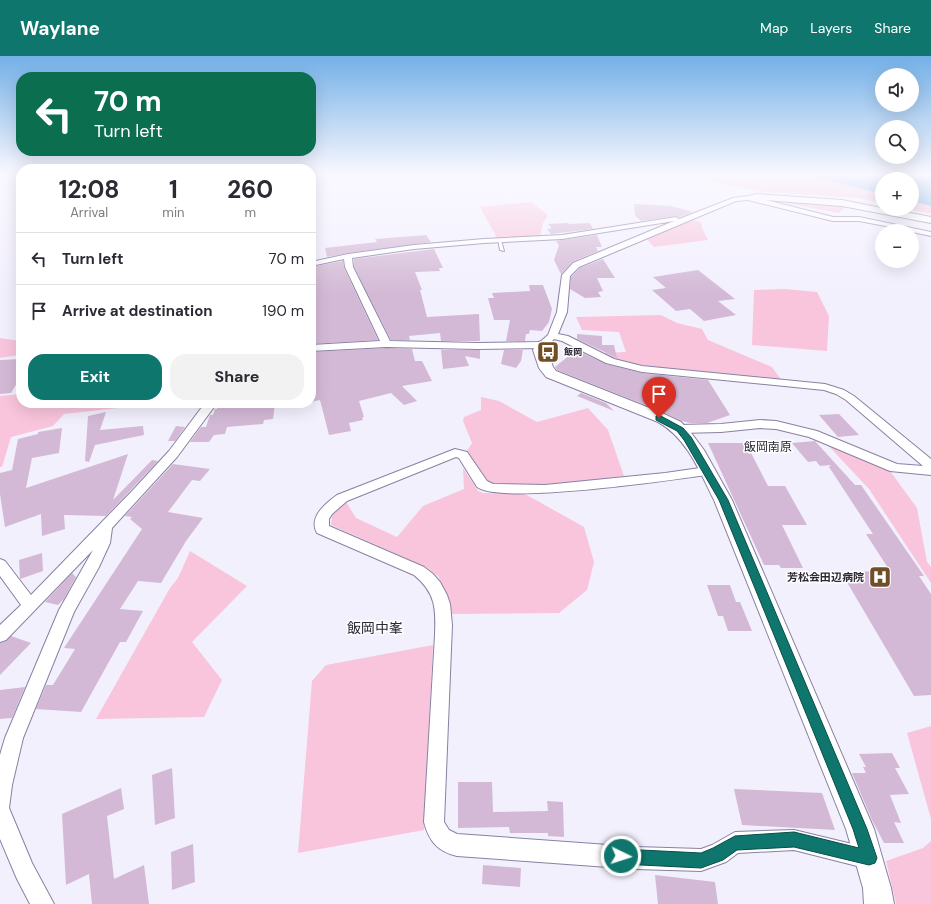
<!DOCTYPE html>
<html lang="en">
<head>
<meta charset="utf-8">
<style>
	:root { --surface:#fff; --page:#f2f2f3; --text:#2b2b33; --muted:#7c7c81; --line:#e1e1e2; --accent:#0f766e }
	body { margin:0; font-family:"DM Sans","Noto Sans JP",sans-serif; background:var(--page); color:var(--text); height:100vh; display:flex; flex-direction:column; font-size:15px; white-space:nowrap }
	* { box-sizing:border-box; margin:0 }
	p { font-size:13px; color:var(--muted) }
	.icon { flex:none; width:22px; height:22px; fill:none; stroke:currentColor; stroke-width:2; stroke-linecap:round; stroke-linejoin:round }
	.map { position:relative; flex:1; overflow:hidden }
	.drawer { position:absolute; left:16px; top:108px; width:300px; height:244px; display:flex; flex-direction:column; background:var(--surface); border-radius:16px; box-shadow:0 4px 16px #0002 }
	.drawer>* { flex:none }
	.guide { position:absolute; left:16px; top:16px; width:300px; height:84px; border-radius:16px; box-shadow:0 4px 16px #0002; background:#0b6e4f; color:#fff; overflow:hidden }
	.buttons { position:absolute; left:875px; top:12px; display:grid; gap:8px }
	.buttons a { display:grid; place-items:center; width:44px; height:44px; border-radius:50%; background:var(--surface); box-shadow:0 4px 16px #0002; font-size:20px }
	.pin { position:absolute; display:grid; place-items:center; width:34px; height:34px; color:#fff; margin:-41px -17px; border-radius:50% 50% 50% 0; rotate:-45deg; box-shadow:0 0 4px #0007 }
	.pin .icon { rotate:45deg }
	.me { position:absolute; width:44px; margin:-22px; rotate:94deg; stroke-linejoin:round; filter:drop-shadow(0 0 3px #0008) }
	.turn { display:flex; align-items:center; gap:14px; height:84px; padding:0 12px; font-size:18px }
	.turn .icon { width:52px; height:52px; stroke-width:2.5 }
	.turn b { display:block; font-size:28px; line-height:34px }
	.eta { display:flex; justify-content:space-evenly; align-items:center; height:68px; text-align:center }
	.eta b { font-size:24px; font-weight:700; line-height:28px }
	.button { display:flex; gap:8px; margin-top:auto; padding:8px 12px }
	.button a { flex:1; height:46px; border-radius:16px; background:var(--accent); color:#fff; font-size:16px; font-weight:700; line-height:46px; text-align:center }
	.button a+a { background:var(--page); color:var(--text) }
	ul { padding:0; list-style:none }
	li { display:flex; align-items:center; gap:12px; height:52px; padding:0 12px; border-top:1px solid var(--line) }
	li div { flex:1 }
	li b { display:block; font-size:15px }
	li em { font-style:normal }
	header { display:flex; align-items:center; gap:24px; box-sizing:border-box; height:56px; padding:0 20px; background:var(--accent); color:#fff }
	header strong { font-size:19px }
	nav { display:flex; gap:22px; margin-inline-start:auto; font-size:14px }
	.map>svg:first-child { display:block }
	.green { fill:#f8c5dc }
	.water { fill:#63abe6 }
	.building { fill:#d3b9d5 }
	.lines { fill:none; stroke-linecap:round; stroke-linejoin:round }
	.service-casing { stroke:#8981a1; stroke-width:2 }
	.minor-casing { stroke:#8981a1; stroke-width:2 }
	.tertiary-casing { stroke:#8981a1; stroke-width:2 }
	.secondary-casing { stroke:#8981a1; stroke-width:2 }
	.service { fill:#fff; fill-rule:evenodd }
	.minor { fill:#fff; fill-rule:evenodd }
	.tertiary { fill:#fff; fill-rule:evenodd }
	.secondary { fill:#fff; fill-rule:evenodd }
	.route { fill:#0f766e; stroke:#0a4d48 }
	.labels { text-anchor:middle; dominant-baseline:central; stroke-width:3; stroke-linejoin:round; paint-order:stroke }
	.far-poi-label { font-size:9px; font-weight:bold; fill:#2b2735; stroke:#fff; text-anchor:start }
	.poi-label { font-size:11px; font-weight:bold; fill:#2b2735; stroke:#fff; text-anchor:end }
	.neighbourhood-label { font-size:12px; fill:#2b2735; stroke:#fff }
	.near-neighbourhood-label { font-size:14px; fill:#2b2735; stroke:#fff }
</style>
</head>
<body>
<header>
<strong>Waylane</strong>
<nav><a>Map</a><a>Layers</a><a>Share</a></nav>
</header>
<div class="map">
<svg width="931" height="848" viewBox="0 0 931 848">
	<rect width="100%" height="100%" fill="#f3f0fe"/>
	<g class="green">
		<path d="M671,118H748L802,124L824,123L882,138V147L858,142L765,136Z"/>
		<path d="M763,143L848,149L839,157Z"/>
		<path d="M912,145L931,150V158L909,153H912Z"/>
		<path d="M531,146L548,159L543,167L540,181L493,183L496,180L480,151Z"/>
		<path d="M692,164L701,166L702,172L708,184L654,191L646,182Z"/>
		<path d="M785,233L817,236L829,260L827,295L752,289L754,234Z"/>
		<path d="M661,259L677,267L702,273L708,284L772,311L782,325C746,321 709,318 672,313C647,310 624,308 601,297L626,296L619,276L582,274L576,261Z"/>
		<path d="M0,282L21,285L19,299L0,302Z"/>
		<path d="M21,338V347H70L68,350L138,347L136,350L64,358L53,370L11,381L2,411H0V340Z"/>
		<path d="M481,341L499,345L537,366L588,352L608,374L624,420L552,429L494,428L487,426L467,395L472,387L463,365L464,361L481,354Z"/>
		<path d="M824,385L887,411L917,452L927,506L931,511V527L869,433Z"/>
		<path d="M463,412L478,435L483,437L525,438L584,471L594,506L587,534L559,557L451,558L439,521L426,511L331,469L332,459L345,444L356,462L397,481L423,450L464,433Z"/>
		<path d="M190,495L247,530L192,586L222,624L204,661L96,663L170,532L178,522Z"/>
		<path d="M433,589L424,774L298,797L312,625L326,609Z"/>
		<path d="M931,670V763L907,677Z"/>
		<path d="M931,785V848H896L886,805L923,792Z"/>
	</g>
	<path class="water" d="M803,118H918L931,120V150L912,145V123H882V138Z"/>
	<g class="building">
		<path d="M634,148L671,150L693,156L679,161L676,160L641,165L635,159Z"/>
		<path d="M568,167L569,168L590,167L593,173L551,178L547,173L552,172L548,168Z"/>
		<path d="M426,179L431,186L348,197L327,201L325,192L377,186L375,183Z"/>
		<path d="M597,179L602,191H596L598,195L572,206L561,218L554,204L559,189L556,185Z"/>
		<path d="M434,193L443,212H439L440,215L415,216L422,234H420L427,261L479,258L480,285H441L440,277L409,280L410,284H391L354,211V203Z"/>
		<path d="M603,203L615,222H597L603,235L598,236L601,241L585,242L570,233L571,221L580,212Z"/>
		<path d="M343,205L344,212L378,284L311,288V219L316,210Z"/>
		<path d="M698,214L735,243L718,245L736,259L704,265L690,253L676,255L652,234L666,232L653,221Z"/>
		<path d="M529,229H543L552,253L549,266L542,275L530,274L529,278H526L525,285H506L510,264H494L488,242H494L492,237L530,235Z"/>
		<path d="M577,278L602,280V289H614L617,302L577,283Z"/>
		<path d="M386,292L412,293L415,305H422L432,325L402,330L417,345L404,349L391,337L359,345L364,361H362L363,364L349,367L351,375L329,379L320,344L311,346V296Z"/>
		<path d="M441,294H480V303L465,300L469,310L443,313Z"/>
		<path d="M504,294H523L521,305L516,312L501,308Z"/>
		<path d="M576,294L606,308L642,317L708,324L730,359L707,367H690L682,365L663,356L557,314L555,311Z"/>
		<path d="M21,303V327H17L11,337L0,338V304Z"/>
		<path d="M581,337L606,347L614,355L577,340Z"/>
		<path d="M218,347H275L273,363L264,364L263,368L227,371L225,378L214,379L209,386H190L201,371H206L210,359H213L215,353H217Z"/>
		<path d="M106,356L100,374L143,370L144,379L95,389L89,406L85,405L88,360Z"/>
		<path d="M839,358L859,379L838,381L819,359Z"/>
		<path d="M176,370L185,371L175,385H168Z"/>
		<path d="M62,372L59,397L32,402L26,432L128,398L113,444L152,404L158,405L106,460L64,459L65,473L42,480L41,458L5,471L0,438V417L12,414L18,383L38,378V376Z"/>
		<path d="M815,385L855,429H861L924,520H919L931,538V639L914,640L841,516L890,515L866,478H873L829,411L831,409L820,410L816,405L808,406L792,387Z"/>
		<path d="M708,387H746L768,430H785L807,469H782L803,512H781L779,509H764Z"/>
		<path d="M173,408L210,413L200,425L192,424L168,456L203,462L186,485L161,527L138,525L120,553L143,555L126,586H120L81,656L36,653L46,629H53L75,593L64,592L142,473L130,463L132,461L125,460Z"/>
		<path d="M42,497L43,515L20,523L19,504Z"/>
		<path d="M72,517L76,521L64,543L58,549L45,546Z"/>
		<path d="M707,529H730L736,546H740L752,575H728L723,560H718Z"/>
		<path d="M11,580L31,587L0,619V587L6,585Z"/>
		<path d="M25,631L12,662L0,663V634Z"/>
		<path d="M892,697L900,712H895L909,738L890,739L901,767L894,766L904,787H884L872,764L852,717H866L863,711H866L859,698Z"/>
		<path d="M172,712L175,762L155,769L152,719Z"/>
		<path d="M458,726H492L493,756L548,755L547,745L563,746L564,781L548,780V777H510L509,771L458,772Z"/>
		<path d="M121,732L124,753L107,760L114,823L144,809L149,848H92L89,818L66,829L62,758Z"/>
		<path d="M734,733L822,737L835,774L742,769Z"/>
		<path d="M193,788L195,826L172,834L171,796Z"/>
		<path d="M483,809L521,812L520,831L482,828Z"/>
		<path d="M655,819L715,826L718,848H658Z"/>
	</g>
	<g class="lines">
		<g class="service-casing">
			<path id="service" d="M498,183L501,184L504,195L500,194Z"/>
		</g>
		<g class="minor-casing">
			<g id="minor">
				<path d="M755,139L757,140L758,142L833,161H859L931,176V180L912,176V175L859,165H833L748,144L736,145L579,211L570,220L567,256L558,278L568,280L614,303L642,310L825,328L844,334L854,340L931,403V419L890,415L809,381L776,373L760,372L721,376L680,377L676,376L674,373L676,370L680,369L721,368L760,364L776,365L817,375L897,408L923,410L846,344L836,338L824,334L642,316L606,307L562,285L554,283L547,291L543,292L478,293L386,291L311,295V289L380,285L345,211L344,203L311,210V206L348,198L414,189L484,183L562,179L676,161L679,163L733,142ZM674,165L573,207L562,219L557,256L548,279L540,286L478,287L390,285L353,211L352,202L414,193L484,187L562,183Z"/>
				<path d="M205,347H217L177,401L112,472L110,487L99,511L74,556L23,682L12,729L9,752L32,807L54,848H30L17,823L0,783V699L5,682L59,554L93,494L6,584L0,586V569L21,549L0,520V503L5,505L31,539L133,434L169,395Z"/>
				<path d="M455,393L467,396L487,425L493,428L545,429L665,417L707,411L712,412L713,415L712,418L707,419C671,424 501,449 477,431L459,402L456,401L347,445L332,458L329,463V470L424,511L433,518L440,526L447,539L450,548L452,569L444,766L449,774L457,778L636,791L701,793L712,789L735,776L794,774L877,794L880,802L877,810L869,813L794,794L738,797L726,806L701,815L636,813L457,800C437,795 429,785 424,766L435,579C436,553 436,537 414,519L317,477C308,461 326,447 337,439Z"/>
			</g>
		</g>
		<g class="tertiary-casing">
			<path id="tertiary" d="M543,285L548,286L550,289L547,294L553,311L556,315L662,357L681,366L692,378L704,394L732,444L874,773L891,832L894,848H864L863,832L846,773L714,444C700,416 687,382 658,366L546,321L539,312L533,294L538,286Z"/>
		</g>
		<g class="secondary-casing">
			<path id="secondary" d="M755,138L842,144L882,152V153H890L931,161V167L842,150L752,143L750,141Z"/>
		</g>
		<use href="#service" class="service"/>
		<use href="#minor" class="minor"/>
		<use href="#tertiary" class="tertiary"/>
		<use href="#secondary" class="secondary"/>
	</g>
	<linearGradient id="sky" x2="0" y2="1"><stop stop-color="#73b0e7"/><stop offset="0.5" stop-color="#faf8ff"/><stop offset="1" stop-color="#faf8ff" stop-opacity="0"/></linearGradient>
	<rect width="931" height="237" fill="url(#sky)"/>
	<path class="route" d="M659,359L683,372L691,381L728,444L867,773L877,802L875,807L869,809L794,791L737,794L723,804L701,812L621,808L616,806L614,800L616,795L621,793L701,797L713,792L735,780L794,776L859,792L853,773L719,444L684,384L677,375L656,364V360Z"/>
	<defs>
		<g id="bus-square" transform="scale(1.15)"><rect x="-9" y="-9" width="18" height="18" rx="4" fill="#714e27" stroke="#fff"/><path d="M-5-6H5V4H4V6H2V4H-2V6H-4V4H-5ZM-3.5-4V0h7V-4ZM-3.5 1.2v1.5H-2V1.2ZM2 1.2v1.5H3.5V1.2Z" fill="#fff"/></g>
		<g id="hospital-square" transform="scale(1.15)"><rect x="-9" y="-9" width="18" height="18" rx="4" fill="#714e27" stroke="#fff"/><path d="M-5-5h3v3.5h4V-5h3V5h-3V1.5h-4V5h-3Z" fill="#fff"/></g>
	</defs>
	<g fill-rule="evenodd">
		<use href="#bus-square" x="548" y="296"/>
		<use href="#hospital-square" x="880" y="521"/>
	</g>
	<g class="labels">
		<g class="far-poi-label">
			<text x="564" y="296">飯岡</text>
		</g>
		<g class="poi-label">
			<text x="864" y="521">芳松会田辺病院</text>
		</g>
		<g class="neighbourhood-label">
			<text x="768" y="391">飯岡南原</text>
		</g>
		<g class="near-neighbourhood-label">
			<text x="375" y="572">飯岡中峯</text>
		</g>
	</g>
</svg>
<div class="buttons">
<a><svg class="icon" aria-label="sound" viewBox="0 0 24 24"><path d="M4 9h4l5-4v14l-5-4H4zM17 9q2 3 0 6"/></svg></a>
<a><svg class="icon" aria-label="search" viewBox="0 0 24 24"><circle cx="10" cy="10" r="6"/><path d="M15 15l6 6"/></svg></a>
<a>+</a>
<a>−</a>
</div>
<div class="pin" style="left:659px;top:362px;background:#d93025"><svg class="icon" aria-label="arrive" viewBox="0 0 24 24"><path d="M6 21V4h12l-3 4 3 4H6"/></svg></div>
<svg class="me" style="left:621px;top:800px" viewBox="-20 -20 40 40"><circle r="17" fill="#0f766e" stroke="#fff" stroke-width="3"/><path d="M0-11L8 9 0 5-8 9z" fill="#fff"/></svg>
<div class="guide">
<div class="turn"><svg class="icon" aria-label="left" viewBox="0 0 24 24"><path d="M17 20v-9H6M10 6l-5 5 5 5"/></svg><div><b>70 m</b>Turn left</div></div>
</div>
<section class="drawer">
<div class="eta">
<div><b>12:08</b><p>Arrival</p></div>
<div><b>1</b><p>min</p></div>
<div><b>260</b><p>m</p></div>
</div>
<ul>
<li><svg class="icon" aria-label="left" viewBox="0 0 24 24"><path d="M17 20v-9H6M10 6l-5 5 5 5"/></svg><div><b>Turn left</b></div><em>70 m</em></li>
<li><svg class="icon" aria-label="arrive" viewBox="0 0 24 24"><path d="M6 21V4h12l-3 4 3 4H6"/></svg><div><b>Arrive at destination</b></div><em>190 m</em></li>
</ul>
<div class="button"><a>Exit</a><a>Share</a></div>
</section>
</div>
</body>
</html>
